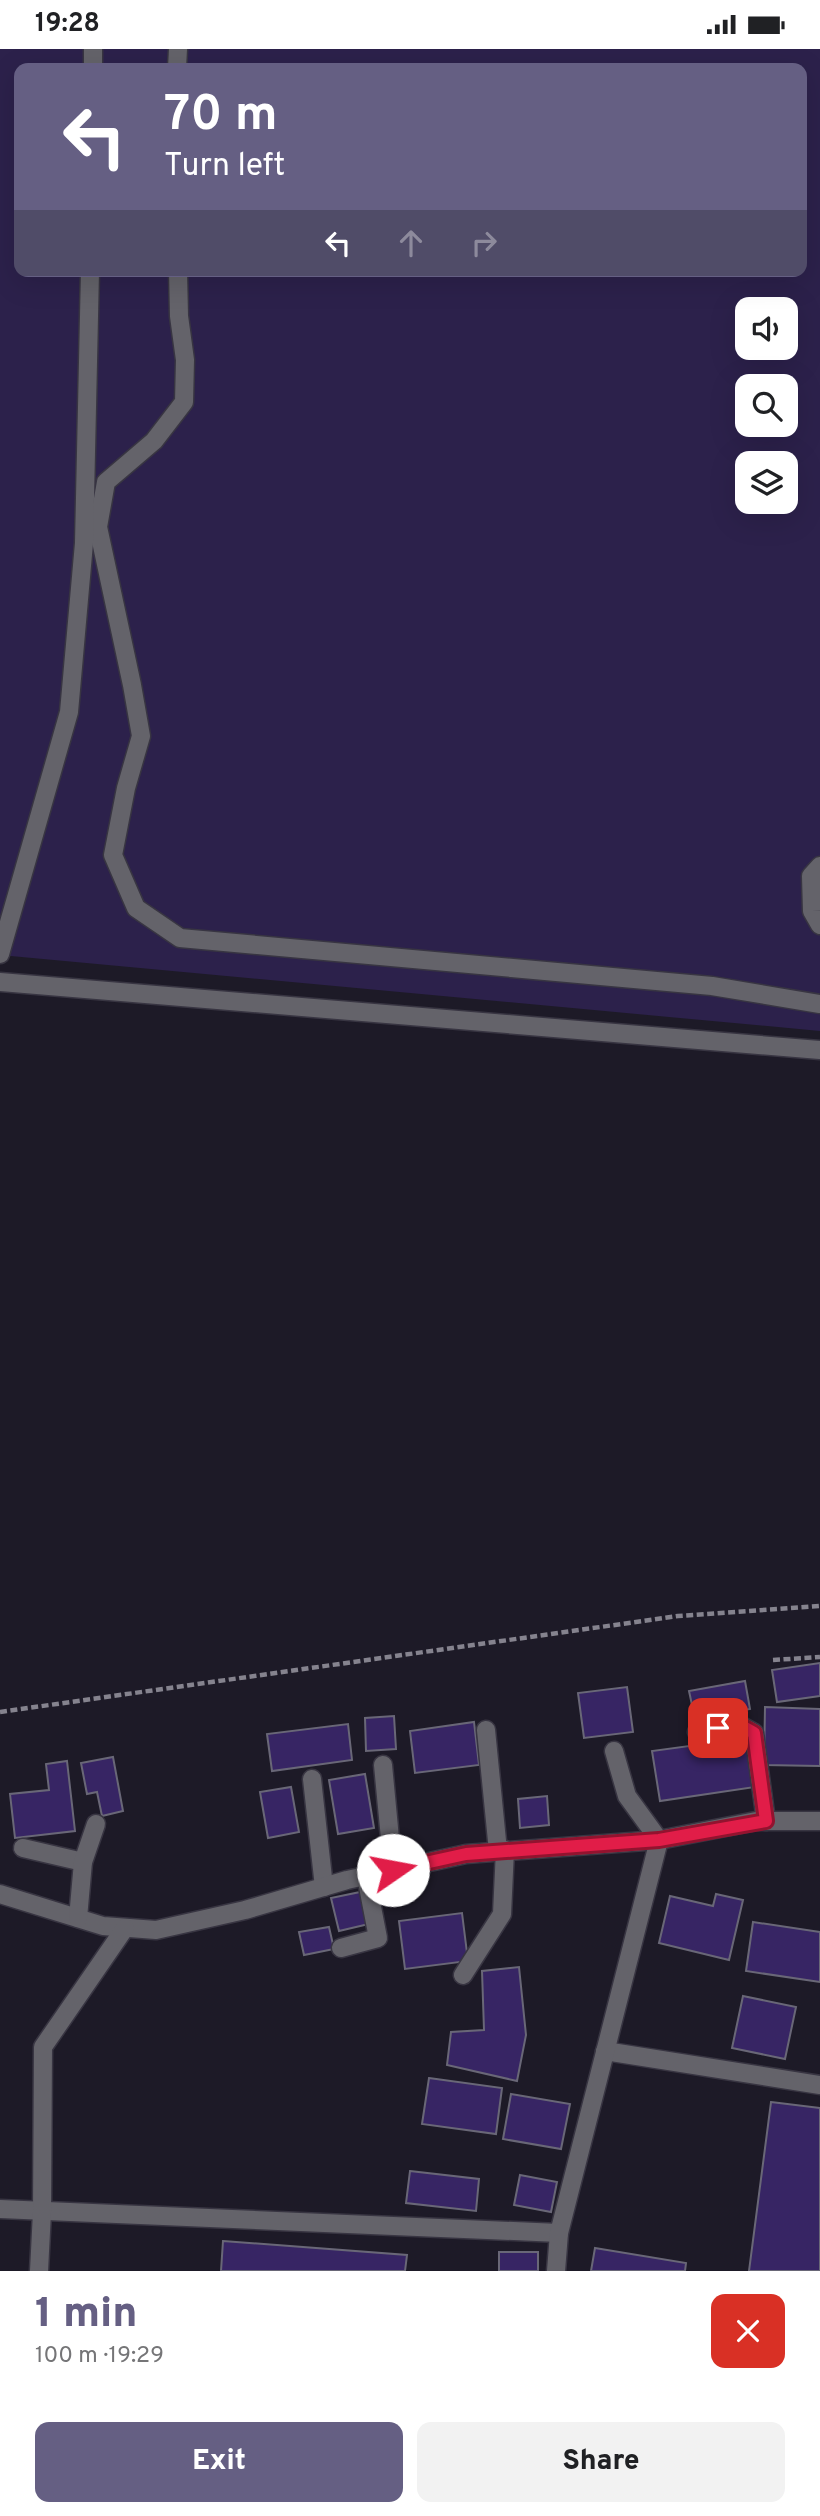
<!DOCTYPE html>
<html lang="en">
<head>
<meta charset="utf-8">
<style>
	:root { --surface:#fff; --page:#f2f2f2; --text:#202124; --muted:#757577; --accent:#655f83 }
	body { margin:0; font-family:Overpass,sans-serif; background:var(--page); color:var(--text); height:100vh; display:flex; flex-direction:column; font-size:26px; white-space:nowrap }
	* { box-sizing:border-box; margin:0 }
	p { font-size:23px; color:var(--muted) }
	.icon { flex:none; width:38px; height:38px; fill:none; stroke:currentColor; stroke-width:2; stroke-linecap:round; stroke-linejoin:round }
	.map { position:relative; height:2222px; overflow:hidden }
	.drawer { display:flex; flex-direction:column; background:var(--surface); flex:1 }
	.drawer>* { flex:none }
	.hud { position:absolute; left:14px; top:14px; width:793px; height:214px; border-radius:14px; box-shadow:0 7px 28px #0002; background:#655f83; color:#fff; overflow:hidden }
	.buttons { position:absolute; left:735px; top:248px; display:grid; gap:14px }
	.buttons a { display:grid; place-items:center; width:63px; height:63px; border-radius:14px; background:var(--surface); box-shadow:0 7px 28px #0002; font-size:35px }
	.pin { position:absolute; display:grid; place-items:center; width:60px; height:60px; color:#fff; margin:-30px; border-radius:14px; box-shadow:0 4px 10px #0006 }
	.me { position:absolute; width:77px; margin:-38px; rotate:78deg; stroke-linejoin:round; filter:drop-shadow(0 0 5px #0008) }
	.turn { display:flex; align-items:center; gap:24px; height:147px; padding:0 35px; font-size:32px }
	.turn .icon { width:91px; height:91px; stroke-width:2.5 }
	.turn b { display:block; font-size:49px; line-height:60px }
	.lanes { display:flex; align-items:center; height:66px; padding:0 35px; background:#0003; justify-content:center; gap:35px; direction:ltr }
	.lanes .off { opacity:.35 }
	.round { display:grid; place-items:center; flex:none; width:74px; height:74px; border-radius:14px; background:var(--page) }
	.overview { display:flex; align-items:center; justify-content:space-between; height:119px; padding:0 35px }
	h1 { font-size:42px; font-weight:800; line-height:52px; color:var(--accent) }
	.cta { display:flex; gap:14px; margin-top:auto; padding:14px 35px }
	.cta a { flex:1; height:80px; border-radius:14px; background:var(--accent); color:#fff; font-size:28px; font-weight:800; line-height:80px; text-align:center }
	.cta a+a { background:var(--page); color:var(--text) }
	.status { display:flex; justify-content:space-between; align-items:center; height:49px; padding:0 35px; background:var(--surface); direction:ltr }
	.status svg { height:19px; fill:currentColor }
	.map>svg:first-child { display:block }
	.green { fill:#2c214b; fill-rule:evenodd }
	.building { fill:#372564; stroke:#696777; stroke-width:2 }
	.lines { fill:none; stroke-linecap:round; stroke-linejoin:round }
	.minor-casing { stroke:#383542; stroke-width:21 }
	.path { stroke:#85838e; stroke-width:4.5; stroke-dasharray:7 3.5; stroke-linecap:butt }
	.minor { stroke:#64636a; stroke-width:18 }
	.route-casing { stroke:#92132f; stroke-width:18 }
	.route { stroke:#e11d48; stroke-width:12 }
</style>
</head>
<body>
<div class="status"><b>19:28</b><svg viewBox="0 0 49 12"><path d="M0 12V9h3v3zM5 12V6h3v6zM10 12V3h3v9zM15 12V0h3v12zM26 1h20v11H26zM47 4h2v5h-2z"/></svg></div>
<div class="map">
<svg width="820" height="2222" viewBox="0 0 820 2222">
	<rect width="100%" height="100%" fill="#1d1a27"/>
	<path class="green" d="M0,0H820V982L0,906ZM19,19H802V222H19ZM747,261H786V299H747ZM747,338H786V376H747ZM747,415H786V453H747Z"/>
	<g class="building">
		<path d="M820,1614V1647L777,1653L772,1621Z"/>
		<path d="M745,1632L750,1660L695,1670L689,1642Z"/>
		<path d="M627,1638L633,1683L584,1689L578,1644Z"/>
		<path d="M765,1658L820,1660V1717L764,1716Z"/>
		<path d="M394,1667L396,1700L366,1702L365,1669Z"/>
		<path d="M474,1673L479,1716L415,1724L410,1682Z"/>
		<path d="M348,1675L352,1711L272,1722L267,1685Z"/>
		<path d="M748,1689L755,1738L660,1752L652,1702Z"/>
		<path d="M113,1708L123,1762L102,1767L97,1743L87,1745L81,1714Z"/>
		<path d="M67,1712L75,1782L15,1789L10,1745L49,1741L46,1715Z"/>
		<path d="M365,1725L374,1779L338,1785L329,1731Z"/>
		<path d="M291,1738L299,1783L268,1789L260,1743Z"/>
		<path d="M547,1747L549,1776L520,1779L518,1750Z"/>
		<path d="M365,1842L373,1874L339,1882L331,1849Z"/>
		<path d="M716,1845L743,1851L729,1911L659,1894L670,1847L713,1857Z"/>
		<path d="M462,1864L468,1912L405,1920L399,1872Z"/>
		<path d="M753,1873L820,1883V1933L746,1922Z"/>
		<path d="M329,1878L334,1900L304,1906L299,1883Z"/>
		<path d="M519,1918L526,1986L517,2032L447,2016L451,1983L484,1981L482,1922Z"/>
		<path d="M743,1947L796,1958L785,2010L732,1999Z"/>
		<path d="M429,2029L502,2039L496,2085L422,2075Z"/>
		<path d="M511,2045L570,2055L561,2100L503,2090Z"/>
		<path d="M771,2053L820,2059V2222H749Z"/>
		<path d="M410,2122L479,2130L476,2162L406,2154Z"/>
		<path d="M520,2126L557,2133L551,2163L514,2156Z"/>
		<path d="M223,2192L407,2206L405,2222H221Z"/>
		<path d="M595,2199L686,2214L685,2222H591Z"/>
		<rect x="499" y="2203" width="39" height="19"/>
	</g>
	<g class="lines">
		<g class="minor-casing">
			<g id="minor">
				<path d="M93,0V19"/>
				<path d="M177,19L178,0"/>
				<path d="M178,222L179,267L185,311L184,353L154,392L106,433L98,478L132,636L141,687L126,739L113,806L136,859L180,889L712,937L820,955"/>
				<path d="M820,817L811,827L812,862L820,876"/>
				<path d="M0,905L69,663L84,494L90,222"/>
				<path d="M0,933L820,1001"/>
				<path d="M486,1681L498,1802"/>
				<path d="M697,1683L738,1675L754,1684L766,1772"/>
				<path d="M383,1716L393,1821"/>
				<path d="M312,1730L324,1838"/>
				<path d="M23,1799L83,1813"/>
				<path d="M0,1845L103,1877L156,1881L245,1861L347,1831L466,1805L659,1791L756,1772H820"/>
				<path d="M78,1869L83,1813L96,1775"/>
				<path d="M341,1899L378,1889L366,1827"/>
				<path d="M463,1926L502,1865L505,1801"/>
				<path d="M605,2002L820,2036"/>
				<path d="M0,2160L559,2184"/>
				<path d="M39,2222L42,2163L43,1998L125,1879"/>
				<path d="M556,2222L559,2184L659,1791L627,1747L614,1702"/>
			</g>
		</g>
		<g class="path">
			<path d="M773,1611L820,1608"/>
			<path d="M0,1663L678,1567L820,1557"/>
		</g>
		<use href="#minor" class="minor"/>
	</g>
	<g class="lines">
		<g class="route-casing">
			<path id="route" d="M393,1821L466,1805L659,1791L766,1772L754,1684L738,1675L718,1679"/>
		</g>
		<use href="#route" class="route"/>
	</g>
</svg>
<div class="buttons">
<a><svg class="icon" aria-label="sound" viewBox="0 0 24 24"><path d="M4 9h4l5-4v14l-5-4H4zM17 9q2 3 0 6"/></svg></a>
<a><svg class="icon" aria-label="search" viewBox="0 0 24 24"><circle cx="10" cy="10" r="6"/><path d="M15 15l6 6"/></svg></a>
<a><svg class="icon" aria-label="layers" viewBox="0 0 24 24"><path d="M12 4l9 5-9 5-9-5zM3 14l9 5 9-5"/></svg></a>
</div>
<div class="pin" style="left:718px;top:1679px;background:#d93025"><svg class="icon" aria-label="arrive" viewBox="0 0 24 24"><path d="M6 21V4h12l-3 4 3 4H6"/></svg></div>
<svg class="me" style="left:393px;top:1821px" viewBox="-20 -20 40 40"><circle r="19" fill="#fff"/><path d="M0-13L10 11 0 6-10 11z" fill="#e11d48"/></svg>
<div class="hud">
<div class="turn"><svg class="icon" aria-label="left" viewBox="0 0 24 24"><path d="M17 20v-9H6M10 6l-5 5 5 5"/></svg><div><b>70 m</b>Turn left</div></div>
<div class="lanes"><svg class="icon" aria-label="left" viewBox="0 0 24 24"><path d="M17 20v-9H6M10 6l-5 5 5 5"/></svg><svg class="icon off" aria-label="ahead" viewBox="0 0 24 24"><path d="M12 20V5M6 11l6-6 6 6"/></svg><svg class="icon off" aria-label="right" viewBox="0 0 24 24"><path d="M7 20v-9h11M14 6l5 5-5 5"/></svg></div>
</div>
</div>
<section class="drawer">
<div class="overview"><div><h1>1 min</h1><p>100 m · 19:29</p></div><a class="round" style="background:#d93025;color:#fff"><svg class="icon" aria-label="close" viewBox="0 0 24 24"><path d="M6 6l12 12M18 6L6 18"/></svg></a></div>
<div class="cta"><a>Exit</a><a>Share</a></div>
</section>
</body>
</html>
